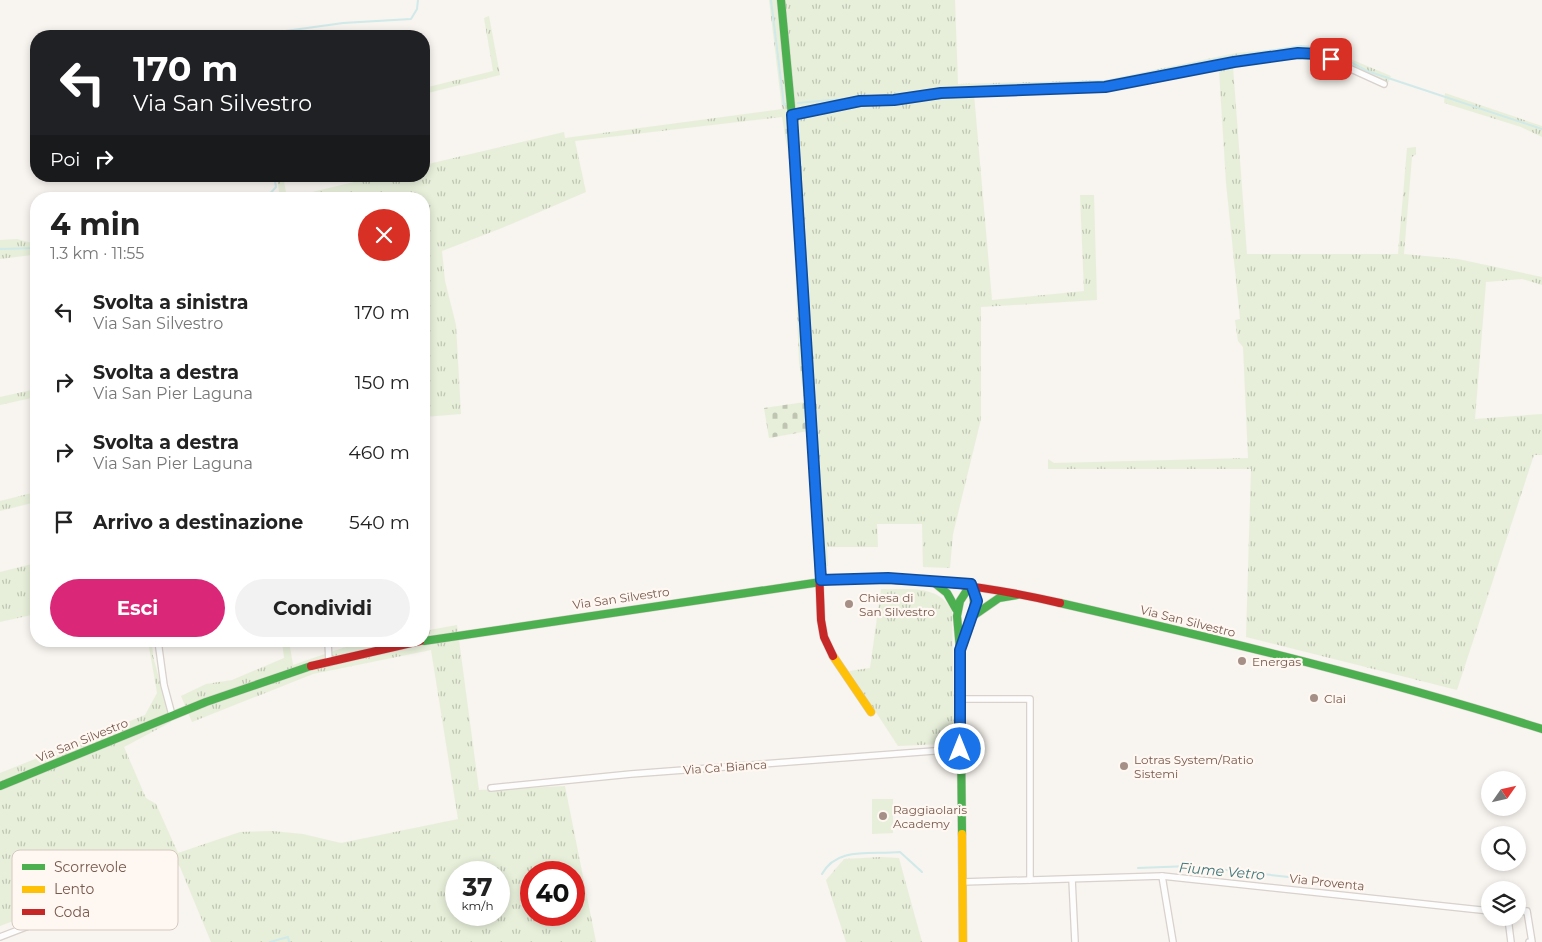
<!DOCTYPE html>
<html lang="it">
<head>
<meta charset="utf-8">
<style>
	:root { --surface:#fff; --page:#f2f2f2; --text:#222; --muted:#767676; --accent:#db2777 }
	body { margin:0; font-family:Montserrat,sans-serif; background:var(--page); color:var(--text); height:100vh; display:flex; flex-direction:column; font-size:19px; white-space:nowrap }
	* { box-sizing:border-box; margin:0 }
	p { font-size:16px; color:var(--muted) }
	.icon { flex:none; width:28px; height:28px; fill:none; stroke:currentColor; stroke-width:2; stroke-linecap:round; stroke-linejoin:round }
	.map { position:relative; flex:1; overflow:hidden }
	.drawer { position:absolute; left:30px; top:192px; width:400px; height:455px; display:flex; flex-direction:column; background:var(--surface); border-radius:20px; box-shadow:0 2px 8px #0003 }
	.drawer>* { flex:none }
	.hud { position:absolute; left:30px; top:30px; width:400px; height:152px; border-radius:20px; box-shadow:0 2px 8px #0003; background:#202124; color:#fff; overflow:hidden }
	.needle { width:32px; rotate:56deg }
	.tools { position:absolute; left:1481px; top:771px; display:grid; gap:10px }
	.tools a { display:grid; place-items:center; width:45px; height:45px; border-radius:50%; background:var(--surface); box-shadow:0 2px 8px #0003; font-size:25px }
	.speed { position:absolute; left:445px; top:861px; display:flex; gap:10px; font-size:25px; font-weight:700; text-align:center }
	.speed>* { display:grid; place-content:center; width:65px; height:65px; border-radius:50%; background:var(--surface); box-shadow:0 2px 8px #0003; line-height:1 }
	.speed small { font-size:12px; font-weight:400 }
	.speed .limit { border:8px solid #d22; background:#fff; color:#111 }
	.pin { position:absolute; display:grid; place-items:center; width:42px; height:42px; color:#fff; margin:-21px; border-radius:10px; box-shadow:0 2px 8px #0006 }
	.me { position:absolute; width:55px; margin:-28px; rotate:0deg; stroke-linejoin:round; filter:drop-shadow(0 0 4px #0008) }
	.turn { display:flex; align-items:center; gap:18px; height:105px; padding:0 20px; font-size:22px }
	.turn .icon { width:65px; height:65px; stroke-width:2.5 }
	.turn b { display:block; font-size:35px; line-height:42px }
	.then { display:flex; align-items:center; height:48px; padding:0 20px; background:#0003; gap:10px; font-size:19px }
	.round { display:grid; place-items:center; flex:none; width:52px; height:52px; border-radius:26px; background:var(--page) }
	.summary { display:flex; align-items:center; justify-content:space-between; height:85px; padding:0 20px }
	h1 { font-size:30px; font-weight:700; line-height:38px }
	.cta { display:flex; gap:10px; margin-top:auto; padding:10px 20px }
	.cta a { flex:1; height:58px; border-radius:30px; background:var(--accent); color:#fff; font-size:20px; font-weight:700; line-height:58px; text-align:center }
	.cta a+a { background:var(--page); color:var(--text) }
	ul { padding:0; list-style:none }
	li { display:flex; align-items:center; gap:15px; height:70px; padding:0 20px }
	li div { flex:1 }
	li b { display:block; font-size:19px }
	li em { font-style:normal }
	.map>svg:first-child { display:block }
	.grass { fill:url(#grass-tufts); fill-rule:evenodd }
	.cemetery { fill:url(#cemetery-stones) }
	.park { fill:#e7efda }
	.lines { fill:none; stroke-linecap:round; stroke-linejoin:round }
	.stream { stroke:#d0e9e9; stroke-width:2 }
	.street-casing { stroke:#d8d1cc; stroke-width:8 }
	.fast-casing { stroke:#d8cfca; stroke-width:9 }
	.slow-casing { stroke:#d8cfca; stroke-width:9 }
	.jam-casing { stroke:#d8cfca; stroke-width:9 }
	.street { stroke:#fefdfd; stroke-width:5.5 }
	.fast { stroke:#4caf50; stroke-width:8 }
	.slow { stroke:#ffc107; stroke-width:8 }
	.jam { stroke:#c62828; stroke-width:8 }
	.route-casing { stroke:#114b97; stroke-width:12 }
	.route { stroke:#1a73e8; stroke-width:9 }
	.poi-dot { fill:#a58f86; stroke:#fff8f2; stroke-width:2 }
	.labels { text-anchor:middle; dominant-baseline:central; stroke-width:4.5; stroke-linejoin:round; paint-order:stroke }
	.poi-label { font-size:12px; fill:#78594d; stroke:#fff8f2; text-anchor:start }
	.street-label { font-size:12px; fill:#78594d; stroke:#fff8f2 }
	.water-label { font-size:14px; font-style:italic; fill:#40787c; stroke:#fff8f2 }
	.key { fill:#fff8f2; stroke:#d6c8c0; stroke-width:1 }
	.key-label { font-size:14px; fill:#78594d }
</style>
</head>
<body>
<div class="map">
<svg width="1542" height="942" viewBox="0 0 1542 942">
	<defs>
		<pattern id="grass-tufts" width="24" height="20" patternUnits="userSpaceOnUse" patternTransform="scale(1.25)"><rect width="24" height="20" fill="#e7efda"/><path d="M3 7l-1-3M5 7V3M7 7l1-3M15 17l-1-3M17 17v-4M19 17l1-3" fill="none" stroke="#c0c5b3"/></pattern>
		<pattern id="cemetery-stones" width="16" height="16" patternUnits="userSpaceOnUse" patternTransform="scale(1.25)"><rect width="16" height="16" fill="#e7efda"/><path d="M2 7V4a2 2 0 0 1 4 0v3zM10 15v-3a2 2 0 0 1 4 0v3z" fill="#c0c5b3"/></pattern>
	</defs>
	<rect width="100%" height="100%" fill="#f8f4ef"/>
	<g class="grass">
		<path d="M769,0H955L958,84L1105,80L1236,53L1317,45L1391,76L1386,87L1320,60L1274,59C1261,65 1246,60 1233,67L1247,254H1398L1407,148L1416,147V154L1412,157L1404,254L1458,259L1542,277V285L1522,279L1486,282L1475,419L1542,414V455H1534L1457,690L1246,637L1251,469H1048V459L1054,463L1248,458L1243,347L1238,341L1235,320L1240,319L1226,183L1219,70L1189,73L1188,77L1152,79L1151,83L1120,86V90L1074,94V90L974,94L992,300L1084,291L1080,195H1094L1097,300L981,307V419L953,534L950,568L923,567L922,524H877L878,547H827L828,566L816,568L808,431L799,362L791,172L782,117L575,141L586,192L502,228L442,251L445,281L456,325L461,414L424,417V199H280L277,176H283L287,198L379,176H424V165L564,132L565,138L782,109Z"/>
		<path d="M489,16L500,75L424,94V88L493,71L484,18Z"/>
		<path d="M1445,93L1542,126V137L1521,127L1444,103Z"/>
		<path d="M17,239L36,244V281L32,255L0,259V240Z"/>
		<path d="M36,389V397L0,405V397Z"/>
		<path d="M36,492V502L0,511V501Z"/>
		<path d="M36,563V614L0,622V572Z"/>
		<path d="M881,589C908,590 939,584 952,611L954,723L949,737L941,744L898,746L849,671L870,668Z"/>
		<path d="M457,625L479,790L565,786L596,942H211L180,867L172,858L115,883L0,926V773L145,715L157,693L148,641H152L153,656L171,722L124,747L146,798L156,804L178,853L240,832L272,831L303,834L341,843L458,819L431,650L313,674L192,722L181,696L206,684L232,680L284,658L282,641H289L293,665L363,641H424V631ZM456,872H499V915H456ZM531,872H574V915H531Z"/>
		<path d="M881,857L899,858L922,942H846L826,880L844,859Z"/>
	</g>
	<path class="cemetery" d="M805,402L808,431L769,438L764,408Z"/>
	<path class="park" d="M872,799H893V833L872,834Z"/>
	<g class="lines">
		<g class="stream">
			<path d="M771,0L784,105L786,104"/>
			<path d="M264,36V34L343,23L411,19L417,9L418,0"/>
			<path d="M798,103L995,85L1107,81L1222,58L1301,46L1324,48L1367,71L1542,129"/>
			<path d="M257,199L267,197L276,187L274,176"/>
			<path d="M0,249L36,248"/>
			<path d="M1138,868L1190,866L1307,879"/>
			<path d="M822,874C837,846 872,855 900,852L922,872"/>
			<path d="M270,942L288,937L289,942"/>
		</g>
		<g class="street-casing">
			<g id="street">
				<path d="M792,115L860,101L894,100L941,93L1105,87L1233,62L1298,53L1318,54L1384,84"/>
				<path d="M158,641L164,685L172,715"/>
				<path d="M328,641L329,663"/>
				<path d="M960,699H1030V880"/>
				<path d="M491,788L631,774L960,749"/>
				<path d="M1162,876L1173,942"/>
				<path d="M1072,879L1075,942"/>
				<path d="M962,882L1162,876L1490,911"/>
				<path d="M1518,912L1527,911L1532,942H1529"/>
				<path d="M1508,918L1511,942"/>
				<path d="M0,937L96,900"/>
			</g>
		</g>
		<g class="fast-casing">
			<g id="fast">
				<path d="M781,0L797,170L817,517"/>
				<path d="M932,581L947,593L956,609"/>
				<path d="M1060,603C1222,640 1384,679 1542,729"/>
				<path d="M973,616L999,598L1017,595"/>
				<path d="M424,641L834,580"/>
				<path d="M960,650C969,628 979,608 971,584L960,601L957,616L960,650L962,834"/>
				<path d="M0,786L206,702L311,666"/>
			</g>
		</g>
		<g class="slow-casing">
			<g id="slow">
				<path d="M833,656L871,712"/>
				<path d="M962,834L963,942"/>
			</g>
		</g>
		<g class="jam-casing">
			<g id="jam">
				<path d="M817,517L821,620L824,637L833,656"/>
				<path d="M834,580C914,577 982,585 1060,603"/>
				<path d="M311,666L420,641"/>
			</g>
		</g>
		<use href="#street" class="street"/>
		<use href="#fast" class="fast"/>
		<use href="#slow" class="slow"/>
		<use href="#jam" class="jam"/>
	</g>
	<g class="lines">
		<g class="route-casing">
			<path id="route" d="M960,749V650L977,601L971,584L888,578L821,580L792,115L860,101L894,100L941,93L1105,87L1234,62L1298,53L1318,54L1331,59"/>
		</g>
		<use href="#route" class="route"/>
	</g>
	<g class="poi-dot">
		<circle cx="849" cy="604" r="5"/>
		<circle cx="1242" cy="661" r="5"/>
		<circle cx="1314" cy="698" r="5"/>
		<circle cx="1124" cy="766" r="5"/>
		<circle cx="883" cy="816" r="5"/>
	</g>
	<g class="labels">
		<g class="poi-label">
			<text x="859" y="597">Chiesa di<tspan x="859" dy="14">San Silvestro</tspan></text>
			<text x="1252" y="661">Energas</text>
			<text x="1324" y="698">Clai</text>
			<text x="1134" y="759">Lotras System/Ratio<tspan x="1134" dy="14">Sistemi</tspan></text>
			<text x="893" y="809">Raggiaolaris<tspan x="893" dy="14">Academy</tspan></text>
		</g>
		<g class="street-label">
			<text transform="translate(621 598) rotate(-8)">Via San Silvestro</text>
			<text transform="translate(1188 621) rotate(14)">Via San Silvestro</text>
			<text transform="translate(82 740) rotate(-22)">Via San Silvestro</text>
			<text transform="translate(725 767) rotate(-4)">Via Ca' Bianca</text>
			<text transform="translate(1327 882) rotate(6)">Via Proventa</text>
		</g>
		<g class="water-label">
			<text transform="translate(1222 871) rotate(5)">Fiume Vetro</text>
		</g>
	</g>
	<rect x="12" y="850" width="166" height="80" rx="8" class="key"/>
	<rect x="22" y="864" width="23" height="6" fill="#4caf50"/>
	<rect x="22" y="886" width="23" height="7" fill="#ffc107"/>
	<rect x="22" y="909" width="23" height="6" fill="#c62828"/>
	<g class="key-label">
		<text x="54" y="872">Scorrevole</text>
		<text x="54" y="894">Lento</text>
		<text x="54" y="917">Coda</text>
	</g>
</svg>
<div class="tools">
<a><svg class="needle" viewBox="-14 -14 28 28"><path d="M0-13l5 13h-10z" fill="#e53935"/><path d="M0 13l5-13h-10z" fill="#767676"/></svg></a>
<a><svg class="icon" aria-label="search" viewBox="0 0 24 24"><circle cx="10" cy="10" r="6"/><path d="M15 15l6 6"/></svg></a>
<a><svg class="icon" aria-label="layers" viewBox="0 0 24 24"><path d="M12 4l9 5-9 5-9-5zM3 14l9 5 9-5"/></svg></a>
</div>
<div class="speed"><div>37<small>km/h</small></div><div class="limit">40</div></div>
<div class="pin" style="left:1331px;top:59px;background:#d93025"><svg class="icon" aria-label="arrive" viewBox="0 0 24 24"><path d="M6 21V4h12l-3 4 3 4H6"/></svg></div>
<svg class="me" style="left:960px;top:749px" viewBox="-20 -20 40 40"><circle r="17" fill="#1a73e8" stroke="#fff" stroke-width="3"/><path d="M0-11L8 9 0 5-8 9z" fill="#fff"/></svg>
<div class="hud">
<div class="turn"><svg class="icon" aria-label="left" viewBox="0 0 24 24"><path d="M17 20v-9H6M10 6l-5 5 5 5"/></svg><div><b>170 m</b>Via San Silvestro</div></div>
<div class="then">Poi<svg class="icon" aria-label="right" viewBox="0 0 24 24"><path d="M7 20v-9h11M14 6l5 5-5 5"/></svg></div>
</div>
<section class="drawer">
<div class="summary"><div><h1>4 min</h1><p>1.3 km · 11:55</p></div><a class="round" style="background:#d93025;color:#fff"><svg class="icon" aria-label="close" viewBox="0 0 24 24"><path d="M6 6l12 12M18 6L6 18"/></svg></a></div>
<ul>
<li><svg class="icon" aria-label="left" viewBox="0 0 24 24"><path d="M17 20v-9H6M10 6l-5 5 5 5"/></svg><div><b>Svolta a sinistra</b><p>Via San Silvestro</p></div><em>170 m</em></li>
<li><svg class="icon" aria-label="right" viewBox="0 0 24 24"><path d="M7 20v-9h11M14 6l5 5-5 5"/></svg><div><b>Svolta a destra</b><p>Via San Pier Laguna</p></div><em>150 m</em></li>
<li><svg class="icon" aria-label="right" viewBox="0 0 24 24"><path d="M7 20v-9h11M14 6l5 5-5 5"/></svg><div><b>Svolta a destra</b><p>Via San Pier Laguna</p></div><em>460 m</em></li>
<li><svg class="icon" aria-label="arrive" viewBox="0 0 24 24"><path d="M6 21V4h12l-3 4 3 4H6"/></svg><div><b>Arrivo a destinazione</b></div><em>540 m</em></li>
</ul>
<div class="cta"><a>Esci</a><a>Condividi</a></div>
</section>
</div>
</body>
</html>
